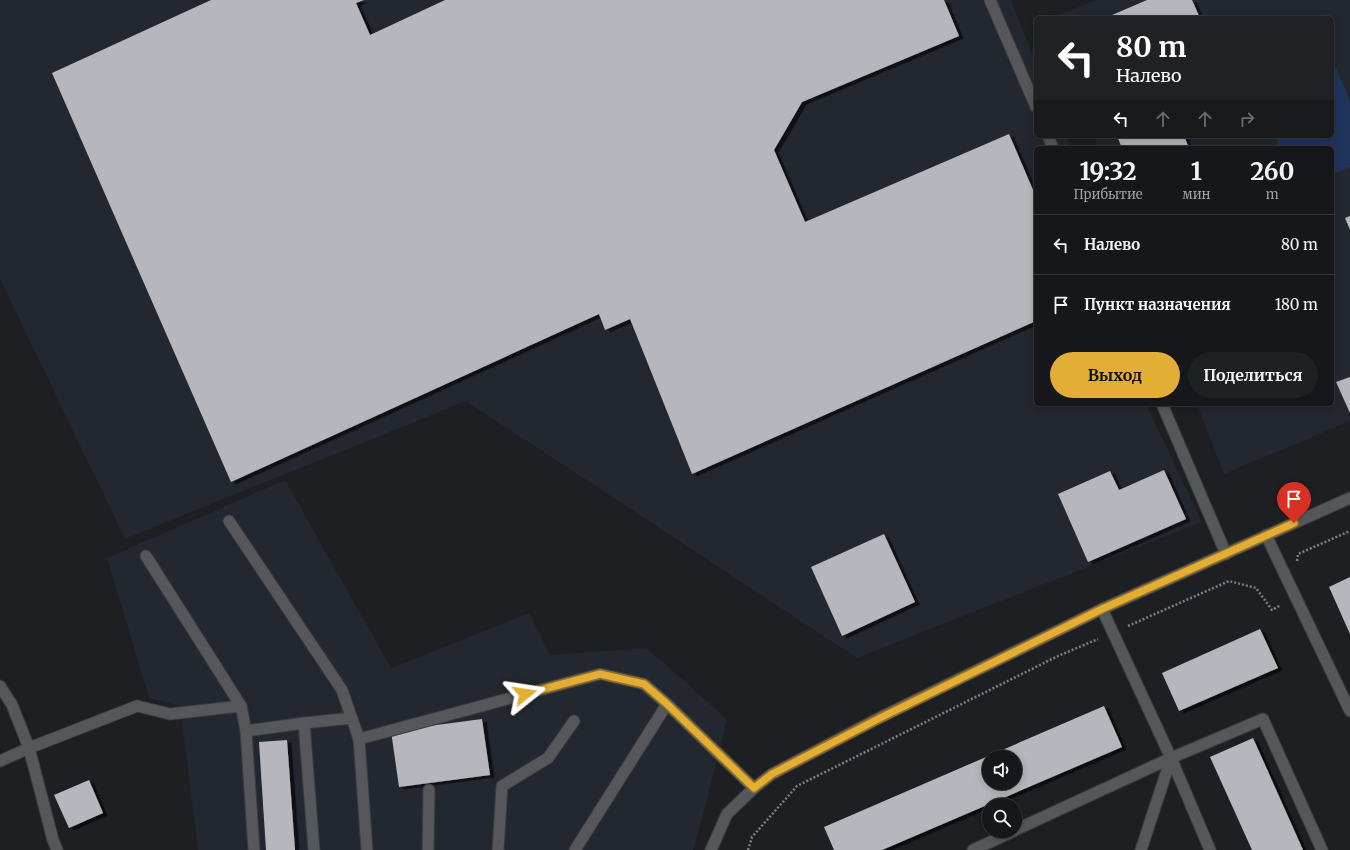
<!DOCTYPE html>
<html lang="ru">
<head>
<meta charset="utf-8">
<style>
	:root { --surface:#16171a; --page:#1f2023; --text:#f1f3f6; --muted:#9e9fa2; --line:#353639; --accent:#e3ae35 }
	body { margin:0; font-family:Merriweather,serif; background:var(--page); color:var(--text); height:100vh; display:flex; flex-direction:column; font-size:15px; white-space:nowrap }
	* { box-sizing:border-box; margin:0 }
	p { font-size:13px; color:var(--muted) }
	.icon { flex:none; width:22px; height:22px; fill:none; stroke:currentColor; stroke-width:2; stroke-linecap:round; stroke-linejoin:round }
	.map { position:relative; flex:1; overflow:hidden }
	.drawer { position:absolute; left:1034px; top:146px; width:300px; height:260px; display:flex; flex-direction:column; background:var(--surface); border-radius:6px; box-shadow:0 2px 10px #0003,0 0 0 1px var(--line) }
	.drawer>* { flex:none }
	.banner { position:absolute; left:1034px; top:16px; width:300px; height:122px; border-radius:6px; box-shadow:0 2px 10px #0003,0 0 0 1px var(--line); background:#202124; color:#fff; overflow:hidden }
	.controls { position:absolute; left:982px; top:750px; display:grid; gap:8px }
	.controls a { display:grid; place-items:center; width:40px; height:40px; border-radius:50%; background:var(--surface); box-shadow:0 2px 10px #0003,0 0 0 1px var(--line); font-size:20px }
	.pin { position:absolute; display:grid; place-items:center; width:34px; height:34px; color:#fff; margin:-41px -17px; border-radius:50% 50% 50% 0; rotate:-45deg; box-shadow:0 0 4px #0007 }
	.pin .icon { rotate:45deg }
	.me { position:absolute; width:44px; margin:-22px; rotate:75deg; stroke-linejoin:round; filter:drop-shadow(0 0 3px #0008) }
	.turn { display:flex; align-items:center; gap:14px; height:84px; padding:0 16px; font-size:18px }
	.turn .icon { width:52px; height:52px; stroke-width:2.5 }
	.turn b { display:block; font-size:28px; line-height:34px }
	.lanes { display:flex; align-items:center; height:38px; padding:0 16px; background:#0003; justify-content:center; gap:20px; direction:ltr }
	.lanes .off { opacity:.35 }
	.eta { display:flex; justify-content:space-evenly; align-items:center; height:68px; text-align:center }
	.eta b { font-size:24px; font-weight:700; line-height:28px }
	.primary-button { display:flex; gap:8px; margin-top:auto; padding:8px 16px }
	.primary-button a { flex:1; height:46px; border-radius:24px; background:var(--accent); color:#111; font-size:16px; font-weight:700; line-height:46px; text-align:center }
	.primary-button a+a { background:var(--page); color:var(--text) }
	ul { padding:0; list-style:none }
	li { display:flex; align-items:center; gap:12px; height:60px; padding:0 16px; border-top:1px solid var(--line) }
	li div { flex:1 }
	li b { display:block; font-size:15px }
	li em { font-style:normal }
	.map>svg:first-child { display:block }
	.built { fill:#23272f }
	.water { fill:#20345c }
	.building { fill:#b5b7bc; fill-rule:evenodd; filter:url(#shadow) }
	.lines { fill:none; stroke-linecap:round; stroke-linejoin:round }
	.service-casing { stroke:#3a3b3e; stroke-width:13 }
	.tertiary-casing { stroke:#3a3b3e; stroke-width:13 }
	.path { stroke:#7e8083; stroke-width:2.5; stroke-dasharray:2 2; stroke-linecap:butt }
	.service { stroke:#55575a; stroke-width:11 }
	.tertiary { stroke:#55575a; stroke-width:11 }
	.route-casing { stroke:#947122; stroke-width:10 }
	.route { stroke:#e3ae35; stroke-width:7 }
</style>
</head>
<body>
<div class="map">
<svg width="1350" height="850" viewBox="0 0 1350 850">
	<defs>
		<filter id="shadow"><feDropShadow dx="4.5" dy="2.5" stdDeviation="0" flood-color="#0009"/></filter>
	</defs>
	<rect width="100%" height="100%" fill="#1d1f22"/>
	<g class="built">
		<path d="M0,0H1011L1036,63V136H1066L1071,148H1036V404H1146L1202,522L857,658L466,401L125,539L0,279Z"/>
		<path d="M1096,0H1350V421L1224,474L1197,404H1332V148H1098L1094,136H1332V18H1052Z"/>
		<path d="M285,480L391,668L529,613L550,655L647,648L727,719L701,823L693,850H198L180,706L149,698L107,558Z"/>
	</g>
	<path class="water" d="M1332,59L1350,101V167L1332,175V148H1280L1274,136H1332Z"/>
	<g class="building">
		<path d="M211,0H364L356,3L370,35L445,0H944L959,36L802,102L774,150L805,222L1009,134L1036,197V321L692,474L630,319L605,330L599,314L231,482L52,73Z"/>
		<path d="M1147,0H1192L1200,18H1105Z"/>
		<path d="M1117,136H1184L1189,148H1122Z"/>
		<path d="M1350,216V230L1345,218Z"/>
		<path d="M1350,377V413L1336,382Z"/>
		<path d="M1164,470L1186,519L1088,562L1058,494L1110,471L1119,490Z"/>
		<path d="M884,534L915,602L842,636L811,567Z"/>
		<path d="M1350,577V634L1329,587Z"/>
		<path d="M1260,629L1278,668L1179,711L1162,673Z"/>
		<path d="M1104,706L1122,747L882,850H834L824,827ZM989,757H1015V783H989Z"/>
		<path d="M482,719L490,775L399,787L391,731Z"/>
		<path d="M1253,738L1303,850H1252L1210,757Z"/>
		<path d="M287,740L295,850H266L259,742Z"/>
		<path d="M89,780L103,813L69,828L54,795Z"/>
	</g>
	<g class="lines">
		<g class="service-casing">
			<g id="service">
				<path d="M990,0L1036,107"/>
				<path d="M1048,136L1053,148"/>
				<path d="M1162,404L1226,554"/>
				<path d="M229,521L342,690L359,739"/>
				<path d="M1266,535L1350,711"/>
				<path d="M146,556L241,706L246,731"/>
				<path d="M1102,609L1171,758L1210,850"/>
				<path d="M0,686L12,705L29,748L0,761"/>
				<path d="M304,723L352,718"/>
				<path d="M1015,830L1171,758"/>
				<path d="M57,850L53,840L29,748L137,706L170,714L241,706"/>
				<path d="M254,850L246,731L304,723L314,850"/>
				<path d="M367,850L359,739L600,674L644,684L667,704L754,788"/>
				<path d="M428,850L429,790"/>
				<path d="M498,850L502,786L548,758L574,721"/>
				<path d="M575,850L667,704"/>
				<path d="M973,850L1014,831"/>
				<path d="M1141,850L1171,758L1263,719L1322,850"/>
			</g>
		</g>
		<g class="tertiary-casing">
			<path id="tertiary" d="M711,850L727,814L754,788L772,774L879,718L1102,609L1350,498"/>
		</g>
		<g class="path">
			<path d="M1297,561L1298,554L1350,531"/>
			<path d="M1128,626L1229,581L1256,588L1272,610L1281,605"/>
			<path d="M748,850L752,837L797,786L1058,656L1098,639"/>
		</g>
		<use href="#service" class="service"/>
		<use href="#tertiary" class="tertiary"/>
	</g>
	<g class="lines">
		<g class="route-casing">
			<path id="route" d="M525,694L600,674L644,684L667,704L754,788L772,774L880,718L1102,609L1294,523"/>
		</g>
		<use href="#route" class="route"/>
	</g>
</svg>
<div class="controls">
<a><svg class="icon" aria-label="sound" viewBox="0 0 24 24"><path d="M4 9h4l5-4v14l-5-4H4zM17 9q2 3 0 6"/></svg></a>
<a><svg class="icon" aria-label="search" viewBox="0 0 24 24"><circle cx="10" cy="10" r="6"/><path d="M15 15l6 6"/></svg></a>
</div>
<div class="pin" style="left:1294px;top:523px;background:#d93025"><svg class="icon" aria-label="arrive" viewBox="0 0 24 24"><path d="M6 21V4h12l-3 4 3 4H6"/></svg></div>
<svg class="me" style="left:525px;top:694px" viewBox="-20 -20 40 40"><path d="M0-17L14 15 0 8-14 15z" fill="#e3ae35" stroke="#fff" stroke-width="4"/></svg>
<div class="banner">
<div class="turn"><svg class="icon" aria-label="left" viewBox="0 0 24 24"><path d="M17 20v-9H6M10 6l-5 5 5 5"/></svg><div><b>80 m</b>Налево</div></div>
<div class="lanes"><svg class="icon" aria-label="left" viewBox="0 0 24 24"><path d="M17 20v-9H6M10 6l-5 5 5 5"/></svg><svg class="icon off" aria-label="ahead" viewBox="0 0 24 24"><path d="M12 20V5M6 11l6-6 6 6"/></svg><svg class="icon off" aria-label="ahead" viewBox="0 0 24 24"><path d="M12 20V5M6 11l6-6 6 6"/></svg><svg class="icon off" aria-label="right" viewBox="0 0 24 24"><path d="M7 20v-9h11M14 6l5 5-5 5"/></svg></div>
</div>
<section class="drawer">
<div class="eta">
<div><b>19:32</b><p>Прибытие</p></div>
<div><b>1</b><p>мин</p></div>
<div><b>260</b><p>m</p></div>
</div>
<ul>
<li><svg class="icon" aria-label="left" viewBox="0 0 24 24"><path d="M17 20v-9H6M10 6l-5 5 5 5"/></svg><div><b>Налево</b></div><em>80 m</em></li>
<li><svg class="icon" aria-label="arrive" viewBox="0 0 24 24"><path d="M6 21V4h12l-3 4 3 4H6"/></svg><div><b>Пункт назначения</b></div><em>180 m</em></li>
</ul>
<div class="primary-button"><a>Выход</a><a>Поделиться</a></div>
</section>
</div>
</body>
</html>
